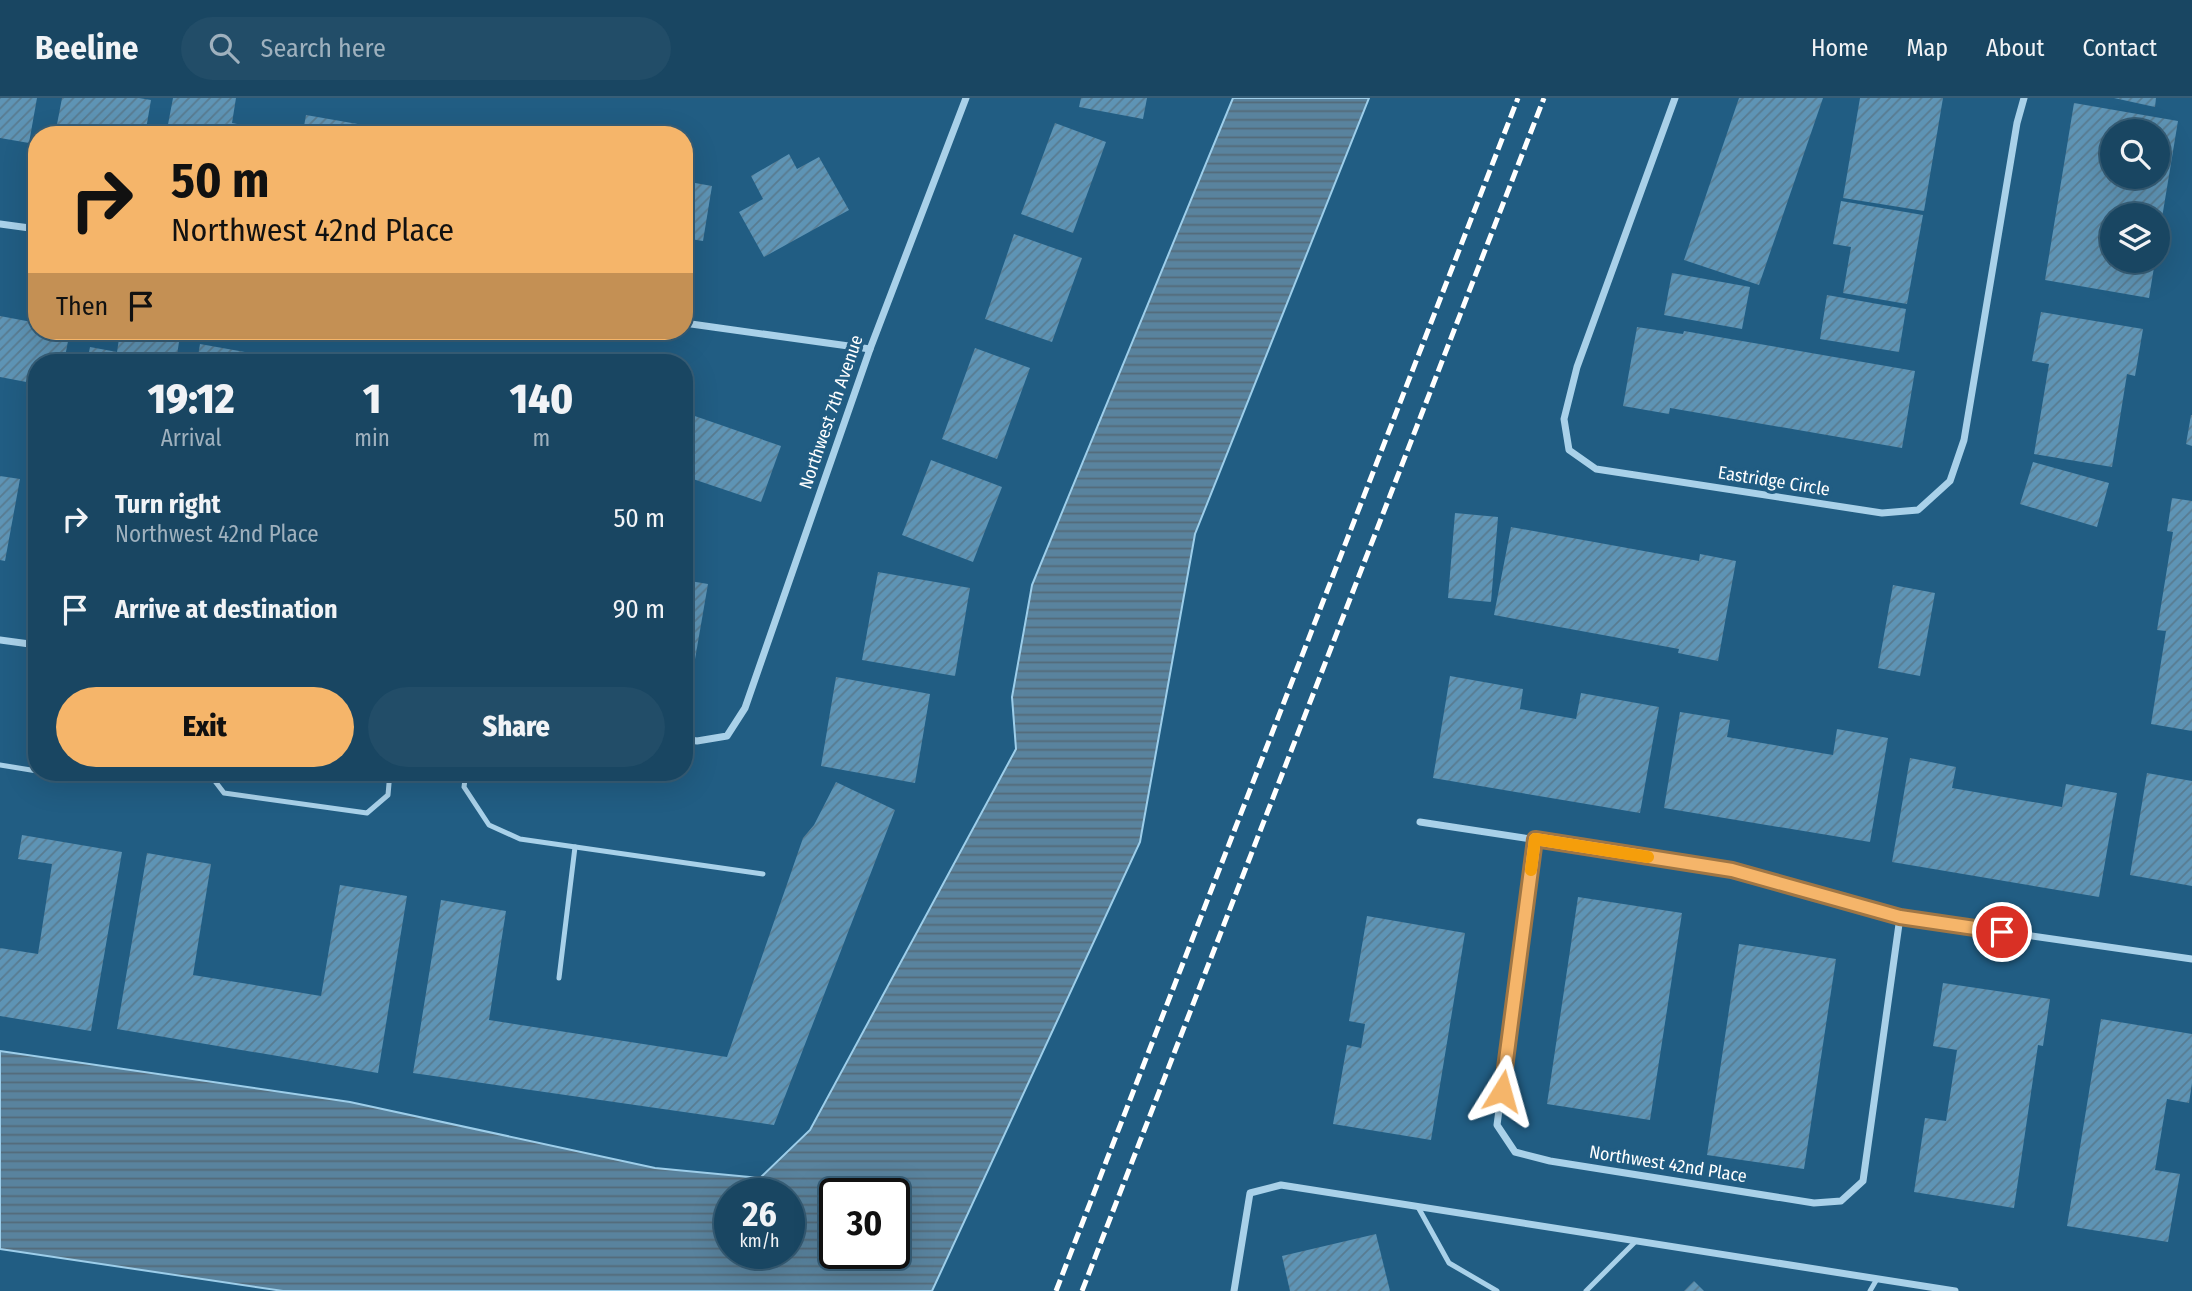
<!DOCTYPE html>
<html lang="en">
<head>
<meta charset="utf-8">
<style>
	:root { --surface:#194662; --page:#224d68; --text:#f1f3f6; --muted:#9fb1be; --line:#375e77; --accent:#f5b56a }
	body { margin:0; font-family:"Fira Sans Condensed",sans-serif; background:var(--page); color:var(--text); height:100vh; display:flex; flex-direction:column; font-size:26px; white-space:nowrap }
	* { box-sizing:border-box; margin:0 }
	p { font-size:23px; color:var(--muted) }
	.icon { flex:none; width:38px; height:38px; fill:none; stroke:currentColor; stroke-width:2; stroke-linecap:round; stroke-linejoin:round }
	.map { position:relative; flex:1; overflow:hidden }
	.side { position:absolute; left:28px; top:256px; width:665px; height:427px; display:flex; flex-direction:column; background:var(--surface); border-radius:28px; box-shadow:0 7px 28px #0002,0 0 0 2px var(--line) }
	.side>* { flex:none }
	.guide { position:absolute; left:28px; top:28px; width:665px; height:214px; border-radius:28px; box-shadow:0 7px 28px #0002,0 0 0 2px var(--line); background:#f5b56a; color:#111; overflow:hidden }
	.fabs { position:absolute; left:2100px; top:21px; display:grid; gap:14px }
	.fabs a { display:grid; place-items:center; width:70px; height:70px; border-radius:50%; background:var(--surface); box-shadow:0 7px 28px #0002,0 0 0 2px var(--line); font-size:35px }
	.speed { position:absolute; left:714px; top:1080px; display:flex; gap:14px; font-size:35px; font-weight:700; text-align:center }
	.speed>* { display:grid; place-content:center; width:91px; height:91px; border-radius:50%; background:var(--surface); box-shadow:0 7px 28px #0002,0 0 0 2px var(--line); line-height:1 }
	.speed small { font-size:18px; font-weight:400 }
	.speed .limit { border:4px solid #111; border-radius:10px; background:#fff; color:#111 }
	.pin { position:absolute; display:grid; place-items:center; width:60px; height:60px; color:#fff; margin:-30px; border:4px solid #fff; border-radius:50%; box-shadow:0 2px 7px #0007 }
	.me { position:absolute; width:77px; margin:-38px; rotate:8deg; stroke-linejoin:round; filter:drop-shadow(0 0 5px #0008) }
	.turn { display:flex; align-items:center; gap:24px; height:147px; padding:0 28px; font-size:32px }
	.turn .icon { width:91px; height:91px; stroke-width:2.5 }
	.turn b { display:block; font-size:49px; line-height:60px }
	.then { display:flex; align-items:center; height:66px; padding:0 28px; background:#0003; gap:14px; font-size:26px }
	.eta { display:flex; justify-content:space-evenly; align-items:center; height:119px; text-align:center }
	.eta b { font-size:42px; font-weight:800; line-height:49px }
	.primary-button { display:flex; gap:14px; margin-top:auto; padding:14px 28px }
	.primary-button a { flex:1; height:80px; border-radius:42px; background:var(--accent); color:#111; font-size:28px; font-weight:800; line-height:80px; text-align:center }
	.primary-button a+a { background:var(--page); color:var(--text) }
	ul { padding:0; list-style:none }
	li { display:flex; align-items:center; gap:21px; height:91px; padding:0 28px }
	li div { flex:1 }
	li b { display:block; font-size:26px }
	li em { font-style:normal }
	header { display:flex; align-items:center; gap:42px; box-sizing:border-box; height:98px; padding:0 35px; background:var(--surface); border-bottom:2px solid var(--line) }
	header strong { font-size:33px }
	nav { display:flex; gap:38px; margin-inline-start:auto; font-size:24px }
	.search { width:490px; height:63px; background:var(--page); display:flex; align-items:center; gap:18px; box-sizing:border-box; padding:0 24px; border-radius:38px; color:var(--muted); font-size:26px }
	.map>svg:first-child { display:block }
	.water { fill:url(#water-rules); stroke:#9dceea; stroke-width:2; fill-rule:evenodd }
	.building { fill:url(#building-hatch); fill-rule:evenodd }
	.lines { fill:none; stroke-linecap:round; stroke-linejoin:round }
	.service { stroke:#a9d1e9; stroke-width:5 }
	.minor { stroke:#a9d1e9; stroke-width:7 }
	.rail { stroke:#fff; stroke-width:5; stroke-dasharray:12 5; stroke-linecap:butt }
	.route-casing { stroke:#9f7645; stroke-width:18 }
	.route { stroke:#f5b56a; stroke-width:12 }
	.slow { stroke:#f59e0b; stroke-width:12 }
	.labels { text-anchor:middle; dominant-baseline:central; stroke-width:7; stroke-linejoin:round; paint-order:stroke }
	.street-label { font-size:18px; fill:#fff; stroke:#215d83 }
</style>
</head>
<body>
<header>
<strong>Beeline</strong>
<div class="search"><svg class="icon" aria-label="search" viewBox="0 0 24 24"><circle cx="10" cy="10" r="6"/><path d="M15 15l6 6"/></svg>Search here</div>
<nav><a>Home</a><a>Map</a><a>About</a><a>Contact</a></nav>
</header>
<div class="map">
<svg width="2192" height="1193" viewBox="0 0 2192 1193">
	<defs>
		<pattern id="water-rules" width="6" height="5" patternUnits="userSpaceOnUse" patternTransform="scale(1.75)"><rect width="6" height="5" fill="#59839e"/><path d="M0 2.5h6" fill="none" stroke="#536a79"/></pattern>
		<pattern id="building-hatch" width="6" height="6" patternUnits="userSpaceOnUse" patternTransform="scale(1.75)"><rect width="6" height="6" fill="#5e94b5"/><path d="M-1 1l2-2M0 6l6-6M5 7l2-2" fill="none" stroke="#587b90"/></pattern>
	</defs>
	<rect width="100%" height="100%" fill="#215d83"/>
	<path class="water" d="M1233,0H1369L1195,436L1140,744L932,1193H283L0,1151V953L350,1004L655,1070L760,1080L810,1032L1016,651L1012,599L1032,487ZM730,1096H789V1155H730ZM835,1096H894V1155H835Z"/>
	<g class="building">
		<path d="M0,0H37L29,45L0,40Z"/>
		<path d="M62,0H139L151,2L145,37H55Z"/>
		<path d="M173,0H236L232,25L258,30L257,37H166Z"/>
		<path d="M1081,0H1147L1143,21L1079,9Z"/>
		<path d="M1739,0H1823L1759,187L1684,162Z"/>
		<path d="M1860,0H1943L1924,113L1843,100Z"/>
		<path d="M2114,0H2156L2155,9Z"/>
		<path d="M2074,5L2178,23L2159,138L2158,117H2112V163H2155L2149,200L2045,182ZM2112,33H2158V79H2112Z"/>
		<path d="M306,17L369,28L367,37H278L279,29L303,34Z"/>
		<path d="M1055,25L1106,44L1073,135L1021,116Z"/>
		<path d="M789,56L797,71L819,59L849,112L764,159L739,114L763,101L751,78Z"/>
		<path d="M684,83L712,88L703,143L684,140Z"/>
		<path d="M1841,103L1923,117L1907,206L1843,195L1851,149L1833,146Z"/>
		<path d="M1014,136L1082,160L1052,244L985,221Z"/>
		<path d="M1672,175L1750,189L1742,231L1664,217Z"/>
		<path d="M1827,197L1906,211L1899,254L1820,241Z"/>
		<path d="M2041,214L2143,231L2135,278L2127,276L2112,369L2034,356L2049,266L2032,263Z"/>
		<path d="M0,218L37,225V233H70L64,264H37V286L0,279Z"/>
		<path d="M1637,229L1683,236L1684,233L1915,273L1902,350L1670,310L1669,316L1623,308Z"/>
		<path d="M120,234L179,244L176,264H87L90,249L117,254Z"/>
		<path d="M200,246L296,263L295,264H197Z"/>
		<path d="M975,250L1030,270L997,361L942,341Z"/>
		<path d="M689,316L781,348L761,404L684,378V329Z"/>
		<path d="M2191,317H2192V348L2186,346Z"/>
		<path d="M931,362L1002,389L973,464L902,437Z"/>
		<path d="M2033,364L2109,385L2097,429L2020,406Z"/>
		<path d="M0,378L20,381L5,463L0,462Z"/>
		<path d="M2172,400L2192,403V633L2151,626L2166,533L2157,532L2173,434L2167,433Z"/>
		<path d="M1455,415L1498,419L1491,504L1448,500Z"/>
		<path d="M1511,429L1699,463L1700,456L1736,463L1718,563L1678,555L1679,551L1494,517Z"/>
		<path d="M35,440H37V464L31,463Z"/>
		<path d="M878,474L970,490L955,578L862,562Z"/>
		<path d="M684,482L708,486L694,567L684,565Z"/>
		<path d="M1893,487L1935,495L1920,578L1878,570Z"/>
		<path d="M1450,578L1523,591L1520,611L1576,621L1581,595L1659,609L1640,715L1433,680Z"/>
		<path d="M836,579L930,596L915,685L821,668Z"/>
		<path d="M1680,614L1730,622L1727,639L1833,657L1837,631L1888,640L1870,744L1664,710Z"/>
		<path d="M1910,660L1956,669L1952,690L2062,709L2066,686L2117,695L2099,799L1892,764Z"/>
		<path d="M2147,675L2192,683V788L2130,777Z"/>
		<path d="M836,684L895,712L774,1027L413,975L441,802L506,813L489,922L727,959L803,740L814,727Z"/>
		<path d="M22,737L122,754L91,933L0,918V850L38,856L52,766L18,761Z"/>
		<path d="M147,755L211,766L193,877L321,898L340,787L407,798L378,975L117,931Z"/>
		<path d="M1578,799L1682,815L1650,1022L1547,1006Z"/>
		<path d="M1367,818L1465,835L1431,1042L1333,1026L1347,947L1361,950L1365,926L1349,923Z"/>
		<path d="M1739,846L1836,861L1804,1071L1707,1057Z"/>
		<path d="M1943,885L2050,901L2043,948L2038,947L2014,1110L1914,1094L1925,1020L1946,1023L1957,952L1933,948Z"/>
		<path d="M2101,921L2192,936V985L2189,1005L2167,1001L2155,1072L2180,1076L2168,1144L2067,1128Z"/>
		<path d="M1376,1136L1390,1193H1290L1282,1158Z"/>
		<path d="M1694,1183L1704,1193H1684Z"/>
	</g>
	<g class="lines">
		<g class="service">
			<path d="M0,667L37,673"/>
			<path d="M44,674L82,679L89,674"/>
			<path d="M208,674L224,695L367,715L388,697L390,674"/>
			<path d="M466,674L464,689L489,727L520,741L763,776"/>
			<path d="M559,880L575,749"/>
			<path d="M1418,1109L1449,1165L1497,1193"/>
			<path d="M1586,1193L1636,1143"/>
			<path d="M1870,1193L1877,1181"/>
		</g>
		<g class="minor">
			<path d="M1675,0L1577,269L1564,321L1569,352L1596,371L1882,415L1918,412L1950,383L1964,342L2017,25L2024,0"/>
			<path d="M0,126L37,131"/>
			<path d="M684,225L870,251"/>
			<path d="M0,542L37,547"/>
			<path d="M684,641L697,643L727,638L745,610L870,251L966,0"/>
			<path d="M1420,724L1732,772L1900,819L2192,861"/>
			<path d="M1535,741L1497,1027L1515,1054L1550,1063L1814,1105L1841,1103L1863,1083L1900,819"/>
			<path d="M1234,1193L1250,1095L1281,1087L1955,1193"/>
		</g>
		<g class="rail">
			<path d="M1056,1193L1518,0"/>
			<path d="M1082,1193L1544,0"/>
		</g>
	</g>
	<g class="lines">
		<g class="route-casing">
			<path id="route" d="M1502,993L1535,741L1732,772L1900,819L2002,834"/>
		</g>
		<use href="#route" class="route"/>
		<path class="slow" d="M1531,772L1535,741L1648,759"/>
	</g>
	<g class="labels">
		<g class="street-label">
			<text transform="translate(831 314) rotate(-71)">Northwest 7th Avenue</text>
			<text transform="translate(1774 383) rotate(9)">Eastridge Circle</text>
			<text transform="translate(1668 1066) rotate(9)">Northwest 42nd Place</text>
		</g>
	</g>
</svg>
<div class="fabs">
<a><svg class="icon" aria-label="search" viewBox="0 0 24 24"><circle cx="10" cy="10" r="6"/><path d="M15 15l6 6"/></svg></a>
<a><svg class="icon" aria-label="layers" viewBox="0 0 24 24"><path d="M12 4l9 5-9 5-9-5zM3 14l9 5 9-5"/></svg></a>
</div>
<div class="speed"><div>26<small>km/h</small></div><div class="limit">30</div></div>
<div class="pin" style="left:2002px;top:834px;background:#d93025"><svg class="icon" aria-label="arrive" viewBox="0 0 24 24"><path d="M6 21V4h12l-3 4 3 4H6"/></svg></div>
<svg class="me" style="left:1502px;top:993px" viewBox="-20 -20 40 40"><path d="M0-17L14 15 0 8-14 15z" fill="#f5b56a" stroke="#fff" stroke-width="4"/></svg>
<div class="guide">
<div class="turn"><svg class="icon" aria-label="right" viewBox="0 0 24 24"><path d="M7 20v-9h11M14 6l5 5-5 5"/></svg><div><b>50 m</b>Northwest 42nd Place</div></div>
<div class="then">Then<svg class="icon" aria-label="arrive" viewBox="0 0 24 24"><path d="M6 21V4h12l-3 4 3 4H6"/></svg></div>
</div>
<section class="side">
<div class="eta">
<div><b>19:12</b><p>Arrival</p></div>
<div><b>1</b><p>min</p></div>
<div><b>140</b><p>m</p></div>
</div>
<ul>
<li><svg class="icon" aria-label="right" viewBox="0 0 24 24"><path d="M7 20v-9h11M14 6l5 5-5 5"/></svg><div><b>Turn right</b><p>Northwest 42nd Place</p></div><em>50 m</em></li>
<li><svg class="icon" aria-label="arrive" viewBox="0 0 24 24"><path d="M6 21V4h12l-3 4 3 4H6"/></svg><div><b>Arrive at destination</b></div><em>90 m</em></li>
</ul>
<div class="primary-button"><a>Exit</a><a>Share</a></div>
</section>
</div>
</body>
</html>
